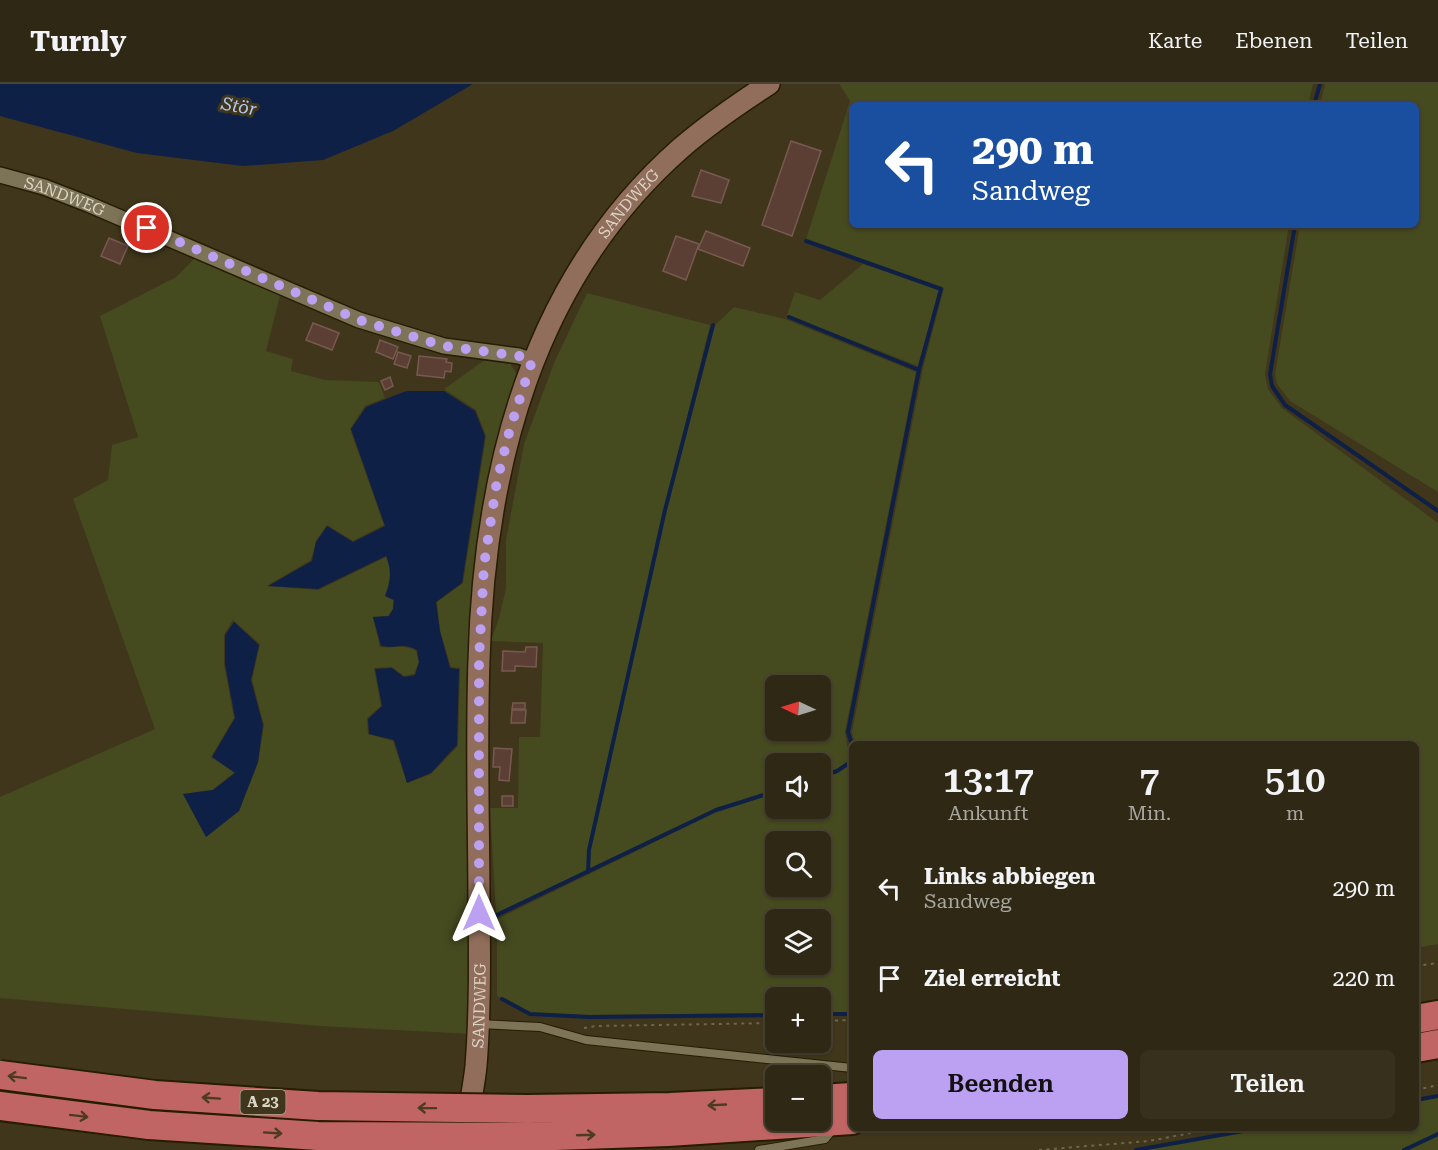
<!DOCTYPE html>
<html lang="de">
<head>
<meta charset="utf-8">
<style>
	:root { --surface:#2f2814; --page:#37301d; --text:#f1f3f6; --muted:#a7a6a0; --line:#4a4434; --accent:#bca0f2 }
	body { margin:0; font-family:"Roboto Serif",serif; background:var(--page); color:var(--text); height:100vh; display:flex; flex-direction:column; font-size:22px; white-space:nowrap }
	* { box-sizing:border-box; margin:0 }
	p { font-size:20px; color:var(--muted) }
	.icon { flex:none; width:33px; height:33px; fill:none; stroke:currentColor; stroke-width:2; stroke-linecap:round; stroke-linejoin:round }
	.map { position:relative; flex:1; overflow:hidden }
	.sheet { position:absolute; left:849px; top:657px; width:570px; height:390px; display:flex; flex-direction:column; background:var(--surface); border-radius:9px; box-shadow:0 2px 4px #0004,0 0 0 2px var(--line) }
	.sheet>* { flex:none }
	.guide { position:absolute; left:849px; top:18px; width:570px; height:126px; border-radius:9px; box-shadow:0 2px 4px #0004,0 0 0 2px var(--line); background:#1a4fa0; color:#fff; overflow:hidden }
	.needle { width:39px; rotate:274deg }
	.controls { position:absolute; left:765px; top:591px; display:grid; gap:12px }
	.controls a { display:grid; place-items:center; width:66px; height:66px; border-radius:9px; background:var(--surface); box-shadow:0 2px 4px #0004,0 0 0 2px var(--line); font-size:30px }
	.pin { position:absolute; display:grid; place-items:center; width:51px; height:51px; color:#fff; margin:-26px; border:3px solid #fff; border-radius:50%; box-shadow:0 2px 6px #0007 }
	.me { position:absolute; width:66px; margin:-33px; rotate:0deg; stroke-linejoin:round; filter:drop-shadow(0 0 4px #0008) }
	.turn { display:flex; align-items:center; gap:21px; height:126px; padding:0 24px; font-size:27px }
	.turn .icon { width:78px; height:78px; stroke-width:2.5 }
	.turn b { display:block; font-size:42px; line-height:51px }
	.eta { display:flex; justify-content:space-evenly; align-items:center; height:102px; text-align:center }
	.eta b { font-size:36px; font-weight:600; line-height:42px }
	.button { display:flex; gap:12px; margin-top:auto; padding:12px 24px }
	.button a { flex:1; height:69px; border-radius:9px; background:var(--accent); color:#111; font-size:24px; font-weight:600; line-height:69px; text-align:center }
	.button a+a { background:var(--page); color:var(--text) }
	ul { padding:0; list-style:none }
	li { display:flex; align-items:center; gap:18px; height:90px; padding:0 24px }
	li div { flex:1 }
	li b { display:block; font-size:22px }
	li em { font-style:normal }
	header { display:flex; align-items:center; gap:36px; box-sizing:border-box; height:84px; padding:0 30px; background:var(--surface); border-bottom:2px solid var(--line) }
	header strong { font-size:28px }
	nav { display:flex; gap:33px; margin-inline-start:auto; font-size:21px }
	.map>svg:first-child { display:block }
	.green { fill:#454a1f; fill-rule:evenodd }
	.water { fill:#0f2047 }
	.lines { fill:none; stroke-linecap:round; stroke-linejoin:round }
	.stream { stroke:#0f2047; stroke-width:4 }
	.building { fill:#5b3f35; stroke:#78594f; stroke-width:1.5 }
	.lane-casing { stroke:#261d03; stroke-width:10 }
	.street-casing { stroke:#261d03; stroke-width:18 }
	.secondary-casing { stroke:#261d03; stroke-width:24 }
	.highway-casing { stroke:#261d03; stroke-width:32 }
	.path { stroke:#6e664f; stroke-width:2; stroke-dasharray:3 4.5; stroke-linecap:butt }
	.lane { stroke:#7d7357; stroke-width:8 }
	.street { stroke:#7d7357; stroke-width:15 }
	.secondary { stroke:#916e5b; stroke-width:21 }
	.highway { stroke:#c16464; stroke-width:28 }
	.highway-bridge-casing { stroke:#261d03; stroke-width:32; stroke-linecap:butt }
	.highway-bridge { stroke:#c16464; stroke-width:28 }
	.oneway { stroke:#4c3b22 }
	.route { stroke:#bca0f2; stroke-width:10; stroke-dasharray:0 18 }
	.labels { text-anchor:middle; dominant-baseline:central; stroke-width:6; stroke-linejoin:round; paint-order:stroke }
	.shield { fill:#3f361b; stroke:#aca593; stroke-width:1.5 }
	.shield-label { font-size:15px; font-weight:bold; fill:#dbd5c6 }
	.street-label { font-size:16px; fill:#dbd5c6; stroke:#3f361b }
	.water-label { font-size:18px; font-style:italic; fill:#b3c9f3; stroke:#3f361b }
</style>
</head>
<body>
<header>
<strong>Turnly</strong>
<nav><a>Karte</a><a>Ebenen</a><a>Teilen</a></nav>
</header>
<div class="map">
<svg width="1438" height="1066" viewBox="0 0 1438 1066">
	<rect width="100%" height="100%" fill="#3f361b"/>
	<g class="green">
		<path d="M839,0H1313L1308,21H852V141H1289L1265,290L1268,305L1282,324L1438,439V860L1416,864V660H855L852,648L923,284L944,204L806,155L850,17Z"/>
		<path d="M1325,0H1438V408L1290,317L1277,300L1275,290L1300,141H1416V21H1320Z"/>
		<path d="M197,172L281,208L266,267L293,275L291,287L325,296L379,298L385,314L365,322L350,345L384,441L353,457L327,441L316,457L311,476L267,502L318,506L386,473C392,487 390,498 385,512L393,516V525L388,532L373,533L380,563C396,565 402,559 416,567L419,578L414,590L404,592L392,583L374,584L381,622L367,634L368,650L393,657L407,699L431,690L458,662L460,584L451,583L440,547L437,518L463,499L486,352L476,326L444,305L486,275L510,279L518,293L494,373L476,474L469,578L471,950L319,942L0,914V713L155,645L73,415L108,396L112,361L138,353L100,232L176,193ZM233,536L260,560L252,596L264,641L258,679L239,727L206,753L183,710L212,706L235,688L211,673L234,634L224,580V551Z"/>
		<path d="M863,180L940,205L918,282L787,231L795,208L820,216Z"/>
		<path d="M587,209L710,241L664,426L588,766L587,787L496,829L490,724H518L519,653H540L543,559L491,557L499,534L506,504V456L524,360L554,279Z"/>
		<path d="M734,223L785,235L916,288L845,648L847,662L852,670V675L836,686L821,691L820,680H776L775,706L715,725L589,785L590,766L666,427L715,241ZM776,602H820V646H776Z"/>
		<path d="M852,678V928H821L820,914H776L775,929L589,931L531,929L497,912V835L716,728L775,709L776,724H820L821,694L837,689ZM776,758H820V802H776ZM776,836H820V880H776Z"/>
		<path d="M1438,1012V1048L1401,1066H1143L1263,1044H1416V1016Z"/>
		<path d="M1438,1051V1066H1406Z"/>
	</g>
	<g class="water">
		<path d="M0,0H473L393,47L323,76L243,82L137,69L0,32Z"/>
		<path d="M406,307H444L475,327L485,352L462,499L436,518L440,547L450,584L459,585L457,661L431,689L407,699L394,656L369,650L368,635L382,622L375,585L392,584L404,593L415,591L419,578L417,566C402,558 397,565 381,562L373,533L389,532L393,525L394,516L385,512C391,498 392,486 386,472L318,505L268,502L312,477L316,458L327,442L353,458L385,442L351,345L366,323Z"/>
		<path d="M234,538L259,561L251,596L263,641L258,678L239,727L206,753L183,710L213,706L235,689L212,673L235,634L225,580V551Z"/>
	</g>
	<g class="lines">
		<g class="stream">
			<path d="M1314,21L1320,0"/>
			<path d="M1295,141L1270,290L1272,302L1285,321L1438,427"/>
			<path d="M806,157L941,205L919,286"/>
			<path d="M789,233L919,286L848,648L852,661"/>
			<path d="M820,693L837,687L852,677"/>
			<path d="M588,788L589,766L665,426L713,241"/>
			<path d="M497,831L716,726L776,707"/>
			<path d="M502,915L530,930L589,933L776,931"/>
			<path d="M820,930H852"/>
			<path d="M1416,1016L1438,1012"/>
			<path d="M1136,1066L1260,1044"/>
			<path d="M1404,1066L1438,1050"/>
		</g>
	</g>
	<g class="building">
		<path d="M791,57L821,67L792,152L762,141Z"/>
		<path d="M701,86L729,96L721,119L692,112Z"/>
		<path d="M706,147L750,164L743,182L698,165Z"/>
		<path d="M676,152L699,160L686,196L663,187Z"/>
		<path d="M109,154L128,162L120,180L101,172Z"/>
		<path d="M313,239L339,249L332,266L306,256Z"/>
		<path d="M380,256L398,263L393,275L376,268Z"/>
		<path d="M398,268L411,272L407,284L394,280Z"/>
		<path d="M419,272L447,275L446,278L452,279L451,288L445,287L444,294L417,291Z"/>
		<path d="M390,293L393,302L385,306L381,297Z"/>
		<path d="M526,563H537L536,583L515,582V587H502L503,567L525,568Z"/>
		<path d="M513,619H525V625H512Z"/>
		<path d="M512,626H526L525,639H511Z"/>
		<path d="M494,664L512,665L509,697L499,696L500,683H493Z"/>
		<rect x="502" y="712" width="11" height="10"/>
	</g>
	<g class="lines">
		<g class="lane-casing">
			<g id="lane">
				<path d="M479,940L540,943L586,956L852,984"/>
				<path d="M759,1066L825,1055L833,1045"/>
			</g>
		</g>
		<g class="street-casing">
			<g id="street">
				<path id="s1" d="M0,91L44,103L88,120L359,236L444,262L519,272L533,277"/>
			</g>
		</g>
		<g class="secondary-casing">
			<g id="secondary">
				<path id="s2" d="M467,1039C470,1020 474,1001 476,982C480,931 480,879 479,828C479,744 476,660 479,576C484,385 532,195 681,64C709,40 738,20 769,0"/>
			</g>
		</g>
		<g class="highway-casing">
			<g id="highway">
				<path d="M1416,935L1438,931"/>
				<path d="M1416,964L1438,960"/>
				<path d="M820,1015L852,1013"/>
				<path d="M527,1025L670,1023L776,1018"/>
				<path d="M527,1053L668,1048L852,1036"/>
			</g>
		</g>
		<g class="path">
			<path d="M1416,882L1438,879"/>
			<path d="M820,937L852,936"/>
			<path d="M584,944L596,942L776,939"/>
			<path d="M1416,1006L1438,1001"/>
			<path d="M1039,1066L1149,1057L1217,1044"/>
		</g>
		<use href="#lane" class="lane"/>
		<use href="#street" class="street"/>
		<use href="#secondary" class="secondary"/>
		<use href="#highway" class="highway"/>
		<g class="highway-bridge-casing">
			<g id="highway-bridge">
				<path d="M0,991L155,1011L318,1022L527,1025"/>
				<path d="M0,1022L149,1041L318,1052L527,1053"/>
			</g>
		</g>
		<use href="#highway-bridge" class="highway-bridge"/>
	</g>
	<defs><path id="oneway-shaft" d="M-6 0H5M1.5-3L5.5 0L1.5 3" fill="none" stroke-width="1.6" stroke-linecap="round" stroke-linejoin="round" transform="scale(1.5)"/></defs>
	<g class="oneway">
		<use href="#oneway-shaft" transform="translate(17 993) rotate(-173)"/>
		<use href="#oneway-shaft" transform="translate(211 1014) rotate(-176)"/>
		<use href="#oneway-shaft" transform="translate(717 1021) rotate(177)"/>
		<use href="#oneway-shaft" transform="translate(427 1024) rotate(-179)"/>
		<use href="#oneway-shaft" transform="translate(79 1032) rotate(7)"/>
		<use href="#oneway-shaft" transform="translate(273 1049) rotate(4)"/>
		<use href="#oneway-shaft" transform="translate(586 1051) rotate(-2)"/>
	</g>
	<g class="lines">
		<path class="route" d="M147,144L359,236L444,262L519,272L532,277L510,345L497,397L484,481L479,576V829"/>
	</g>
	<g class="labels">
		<rect class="shield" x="240.5" y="1006" width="45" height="24" rx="4.5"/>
		<g class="shield-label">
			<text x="263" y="1018">A 23</text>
		</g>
		<g class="street-label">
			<text stroke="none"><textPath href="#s1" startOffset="68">SANDWEG</textPath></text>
			<text stroke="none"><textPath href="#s2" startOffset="954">SANDWEG</textPath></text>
			<text stroke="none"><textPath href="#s2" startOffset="118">SANDWEG</textPath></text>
		</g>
		<g class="water-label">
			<text transform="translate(239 22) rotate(10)">Stör</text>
		</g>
	</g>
</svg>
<div class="controls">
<a><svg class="needle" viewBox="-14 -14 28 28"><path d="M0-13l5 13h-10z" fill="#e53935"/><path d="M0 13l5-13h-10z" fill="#a7a6a0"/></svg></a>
<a><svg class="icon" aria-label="sound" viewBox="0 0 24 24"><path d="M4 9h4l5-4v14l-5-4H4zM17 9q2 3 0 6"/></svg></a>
<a><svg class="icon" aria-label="search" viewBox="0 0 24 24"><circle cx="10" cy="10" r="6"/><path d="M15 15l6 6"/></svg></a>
<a><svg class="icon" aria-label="layers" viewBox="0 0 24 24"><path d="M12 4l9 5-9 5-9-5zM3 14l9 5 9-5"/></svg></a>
<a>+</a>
<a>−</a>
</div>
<div class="pin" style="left:147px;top:144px;background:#d93025"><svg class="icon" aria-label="arrive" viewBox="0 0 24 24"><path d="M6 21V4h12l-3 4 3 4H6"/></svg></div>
<svg class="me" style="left:479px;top:829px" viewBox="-20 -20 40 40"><path d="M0-17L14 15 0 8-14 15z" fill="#bca0f2" stroke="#fff" stroke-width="4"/></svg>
<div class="guide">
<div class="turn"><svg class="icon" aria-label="left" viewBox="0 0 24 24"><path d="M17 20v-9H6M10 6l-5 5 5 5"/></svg><div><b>290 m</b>Sandweg</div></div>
</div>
<section class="sheet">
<div class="eta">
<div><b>13:17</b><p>Ankunft</p></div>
<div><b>7</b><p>Min.</p></div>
<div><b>510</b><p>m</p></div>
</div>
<ul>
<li><svg class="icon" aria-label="left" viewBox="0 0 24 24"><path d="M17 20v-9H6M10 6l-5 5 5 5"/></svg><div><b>Links abbiegen</b><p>Sandweg</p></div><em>290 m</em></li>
<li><svg class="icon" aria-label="arrive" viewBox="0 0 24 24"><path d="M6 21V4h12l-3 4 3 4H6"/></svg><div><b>Ziel erreicht</b></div><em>220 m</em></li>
</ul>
<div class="button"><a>Beenden</a><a>Teilen</a></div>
</section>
</div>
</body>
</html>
